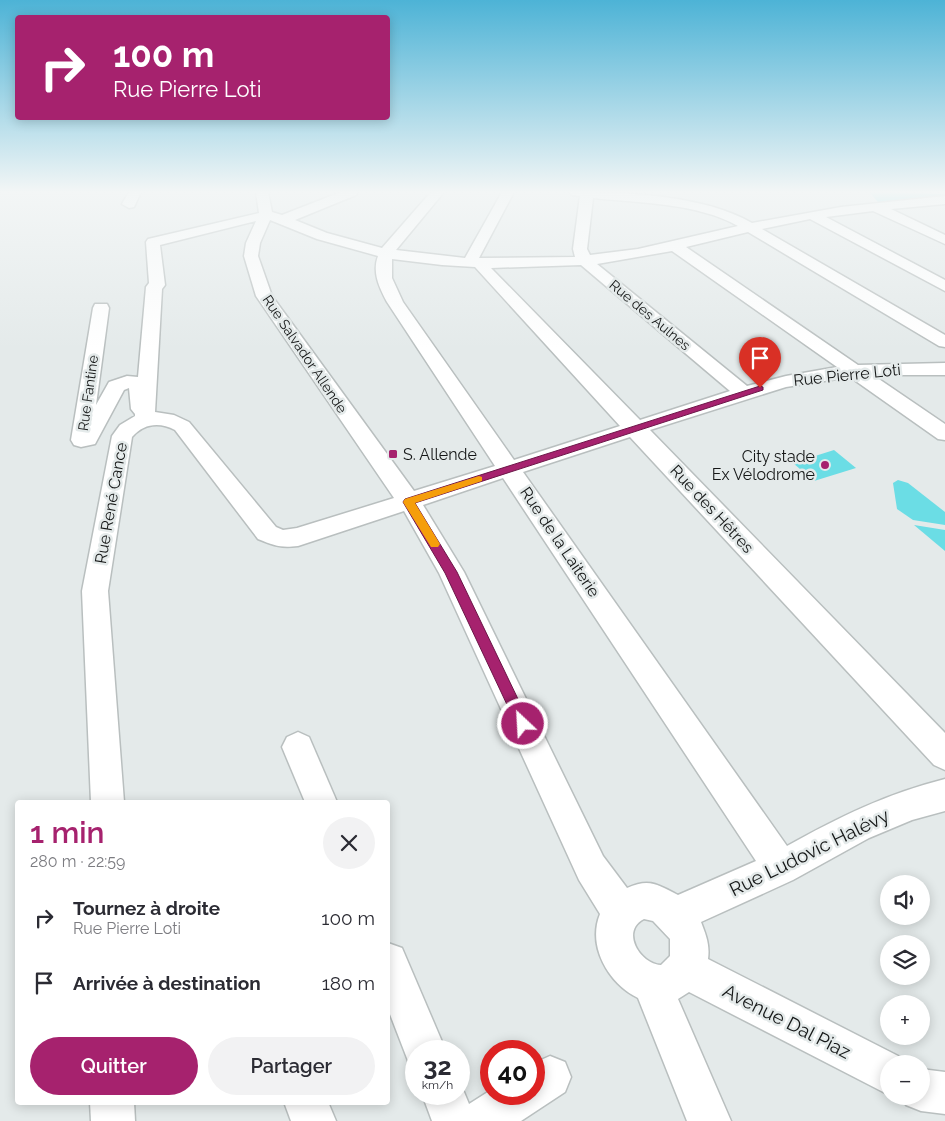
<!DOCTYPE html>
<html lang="fr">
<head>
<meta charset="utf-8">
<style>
	:root { --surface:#fff; --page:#f2f2f3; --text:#2b2b33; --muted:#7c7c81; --accent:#a6226e }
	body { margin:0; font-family:Raleway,sans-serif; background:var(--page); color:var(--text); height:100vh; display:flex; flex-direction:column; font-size:19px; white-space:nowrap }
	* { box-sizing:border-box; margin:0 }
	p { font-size:16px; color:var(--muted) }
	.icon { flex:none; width:28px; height:28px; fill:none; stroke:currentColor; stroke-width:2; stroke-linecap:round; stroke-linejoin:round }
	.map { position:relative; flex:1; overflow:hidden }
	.side { position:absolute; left:15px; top:800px; width:375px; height:305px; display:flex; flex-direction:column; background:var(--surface); border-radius:5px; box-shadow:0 2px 12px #0003 }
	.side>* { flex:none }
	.hud { position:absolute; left:15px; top:15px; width:375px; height:105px; border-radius:5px; box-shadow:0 2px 12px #0003; background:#a6226e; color:#fff; overflow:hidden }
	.tools { position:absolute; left:880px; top:875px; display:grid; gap:10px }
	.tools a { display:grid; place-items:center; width:50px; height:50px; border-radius:50%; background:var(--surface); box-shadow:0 2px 12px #0003; font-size:25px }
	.speed { position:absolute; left:405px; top:1040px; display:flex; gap:10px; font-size:25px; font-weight:700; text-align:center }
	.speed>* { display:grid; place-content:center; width:65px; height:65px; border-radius:50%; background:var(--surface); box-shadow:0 2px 12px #0003; line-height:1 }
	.speed small { font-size:12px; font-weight:400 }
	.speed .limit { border:8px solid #d22; background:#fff; color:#111 }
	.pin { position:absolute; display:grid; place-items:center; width:42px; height:42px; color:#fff; margin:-51px -21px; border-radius:50% 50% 50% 0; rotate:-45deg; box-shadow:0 0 5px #0007 }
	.pin .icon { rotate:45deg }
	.me { position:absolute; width:55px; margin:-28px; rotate:335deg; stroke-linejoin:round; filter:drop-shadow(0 0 4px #0008) }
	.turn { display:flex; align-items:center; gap:18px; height:105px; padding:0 15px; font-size:22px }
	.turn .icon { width:65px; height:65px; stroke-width:2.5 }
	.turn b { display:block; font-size:35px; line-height:42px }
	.round { display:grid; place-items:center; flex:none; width:52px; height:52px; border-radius:26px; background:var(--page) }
	.head { display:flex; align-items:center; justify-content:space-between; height:85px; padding:0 15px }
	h1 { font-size:30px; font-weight:600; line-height:38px; color:var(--accent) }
	.cta { display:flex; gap:10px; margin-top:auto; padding:10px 15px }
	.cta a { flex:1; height:58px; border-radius:30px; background:var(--accent); color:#fff; font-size:20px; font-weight:600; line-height:58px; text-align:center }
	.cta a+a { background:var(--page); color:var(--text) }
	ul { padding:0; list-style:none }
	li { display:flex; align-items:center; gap:15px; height:65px; padding:0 15px }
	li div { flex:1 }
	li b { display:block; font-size:19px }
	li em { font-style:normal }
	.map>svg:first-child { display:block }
	.green { fill:#6bdde5 }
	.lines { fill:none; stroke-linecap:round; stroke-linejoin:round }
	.minor-casing { stroke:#b9bfbf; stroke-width:3 }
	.minor { fill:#fff; fill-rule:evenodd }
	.route { fill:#a6226e; stroke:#6c1648 }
	.slow { fill:#f59e0b }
	.poi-dot { fill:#a6226e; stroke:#e4eaea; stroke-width:2 }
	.labels { text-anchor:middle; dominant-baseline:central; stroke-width:5; stroke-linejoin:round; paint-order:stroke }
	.far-street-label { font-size:14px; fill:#151717; stroke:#e4eaea }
	.street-label { font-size:16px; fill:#151717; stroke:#e4eaea }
	.poi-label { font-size:16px; fill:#151717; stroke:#e4eaea; text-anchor:start }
	.near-street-label { font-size:19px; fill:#151717; stroke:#e4eaea }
</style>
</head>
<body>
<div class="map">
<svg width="945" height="1121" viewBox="0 0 945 1121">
	<rect width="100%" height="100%" fill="#e4eaea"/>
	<g class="green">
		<path d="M869,192L941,194L945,195V198L879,203Z"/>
		<path d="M834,450L856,468L814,481L793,463Z"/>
		<path d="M898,480L908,483L945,512V525L913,520L897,509L893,483Z"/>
		<path d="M914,525L945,530V551Z"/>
	</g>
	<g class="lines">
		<g class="minor-casing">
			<g id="minor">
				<path d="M129,192H141L134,207L129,208L122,204Z"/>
				<path d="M256,192H268L272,212L282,215L341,192H358L356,195L295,220L327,233L382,248L431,192H444L396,250L465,258L502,192H514L479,258L575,257L573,249L580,196L572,195L570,192C625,192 704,195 752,223L841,207L945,196V204L891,209L945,235V244L873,211L826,217L945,280V291L810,219L762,229L945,335V347L939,346L748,232L686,247L858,365L945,363V375H873L945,424V440L938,439L850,377L786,387L650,430L945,733V770L934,765L630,437L523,472L787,846C839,817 886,794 945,779V811L912,820L869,838L793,880L701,922C706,935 710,945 708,959L904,1059L906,1064H889V1095L689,992L678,999L731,1121H687L638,998C608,983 587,946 600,914L579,880L439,573L404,511L298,546C281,548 275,546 258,539L175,430C160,422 144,423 132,437L108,591L124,802H91L82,591L112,436L120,425L135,416V414L131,409L129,388L124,390L95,444L81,447L74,445L71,440L93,308L95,304H107L109,308L96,405L109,382L127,376L138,377L146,287L149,283L146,242L148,239L259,213ZM593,198C639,203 698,203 738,226L638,249L590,255L587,249ZM270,220L317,239L378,256C372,272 379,287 387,302L495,466L414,491L272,296L258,256L260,243ZM256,221L246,243L244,256L256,296L394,498L297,528L283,530L276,527L189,422L174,415L155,412L162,289L165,285L160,245ZM672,251L837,367L786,376L747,386L597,264ZM392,259L442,265L475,267L620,426L514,460L403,302L392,278ZM581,265L730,391L640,420L491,268ZM503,478L756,861L678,895C657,884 649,878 627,888L603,856L464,572L423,505ZM644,919L653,921L670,939V956L661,965C640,964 620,931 644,919Z"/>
				<path d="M298,732L309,737L337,802H305L282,747L287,737Z"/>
				<path d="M388,943L402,948L446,1051H416V1068L410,1066L388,1009Z"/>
				<path d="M550,1056L565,1062L571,1077L565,1092L521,1121H432L422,1094H459V1080L469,1104L491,1090V1094H534V1063Z"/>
				<path d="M921,1069L945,1072V1114L921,1111L906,1105L902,1096H921Z"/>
				<path d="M90,1102H134L135,1121H91Z"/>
				<path d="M284,1102H328L336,1121H291Z"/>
			</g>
		</g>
		<use href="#minor" class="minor"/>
	</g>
	<linearGradient id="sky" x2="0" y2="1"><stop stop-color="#4db3d6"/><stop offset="0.55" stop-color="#f3f6f6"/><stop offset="1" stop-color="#f3f6f6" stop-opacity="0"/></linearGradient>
	<rect width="945" height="349" fill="url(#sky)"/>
	<path class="route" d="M760,386L763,387V390L415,503L457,572L530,724L528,728L523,730L518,728L445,573L403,502L405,499Z"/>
	<path class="slow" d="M479,476L482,477V481L415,503L440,544L438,547H431L403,502L405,499Z"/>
	<g class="poi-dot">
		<rect x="388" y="449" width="10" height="10" rx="2.5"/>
		<circle cx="825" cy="465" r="5"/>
	</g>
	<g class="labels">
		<g class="far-street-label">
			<text transform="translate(650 315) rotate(40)">Rue des Aulnes</text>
			<text transform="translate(305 354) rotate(56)">Rue Salvador Allende</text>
			<text transform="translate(88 393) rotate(-82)">Rue Fantine</text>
		</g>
		<g class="street-label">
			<text transform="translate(847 375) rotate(-6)">Rue Pierre Loti</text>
			<text transform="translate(111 503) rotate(-80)">Rue René Cance</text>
			<text transform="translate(712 509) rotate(47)">Rue des Hêtres</text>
			<text transform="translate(560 542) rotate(56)">Rue de la Laiterie</text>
		</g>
		<g class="poi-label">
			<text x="403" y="454">S. Allende</text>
			<text x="815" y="456" text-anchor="end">City stade<tspan x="815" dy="18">Ex Vélodrome</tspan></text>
		</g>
		<g class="near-street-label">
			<text transform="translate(809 852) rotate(-26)">Rue Ludovic Halévy</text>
			<text transform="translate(787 1021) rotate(27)">Avenue Dal Piaz</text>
		</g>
	</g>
</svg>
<div class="tools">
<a><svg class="icon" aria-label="sound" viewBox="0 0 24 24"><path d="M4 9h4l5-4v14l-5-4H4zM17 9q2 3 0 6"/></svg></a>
<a><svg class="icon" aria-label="layers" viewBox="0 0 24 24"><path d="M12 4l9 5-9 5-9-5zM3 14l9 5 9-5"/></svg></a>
<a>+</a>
<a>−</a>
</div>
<div class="speed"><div>32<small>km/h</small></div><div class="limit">40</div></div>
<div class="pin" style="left:760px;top:388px;background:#d93025"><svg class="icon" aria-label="arrive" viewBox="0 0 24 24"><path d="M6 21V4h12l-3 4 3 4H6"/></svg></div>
<svg class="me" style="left:523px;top:724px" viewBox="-20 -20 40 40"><circle r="17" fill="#a6226e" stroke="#fff" stroke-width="3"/><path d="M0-11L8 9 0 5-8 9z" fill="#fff"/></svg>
<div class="hud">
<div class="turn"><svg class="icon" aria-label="right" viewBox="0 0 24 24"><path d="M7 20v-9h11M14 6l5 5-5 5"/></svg><div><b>100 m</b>Rue Pierre Loti</div></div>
</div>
<section class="side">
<div class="head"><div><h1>1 min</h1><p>280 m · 22:59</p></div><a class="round"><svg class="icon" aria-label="close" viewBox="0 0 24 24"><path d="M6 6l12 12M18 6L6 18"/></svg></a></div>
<ul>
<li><svg class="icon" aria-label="right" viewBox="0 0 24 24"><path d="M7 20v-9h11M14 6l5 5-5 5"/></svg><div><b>Tournez à droite</b><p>Rue Pierre Loti</p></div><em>100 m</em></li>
<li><svg class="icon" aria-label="arrive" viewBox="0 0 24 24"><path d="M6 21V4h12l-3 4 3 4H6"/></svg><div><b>Arrivée à destination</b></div><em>180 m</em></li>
</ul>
<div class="cta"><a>Quitter</a><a>Partager</a></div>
</section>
</div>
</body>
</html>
